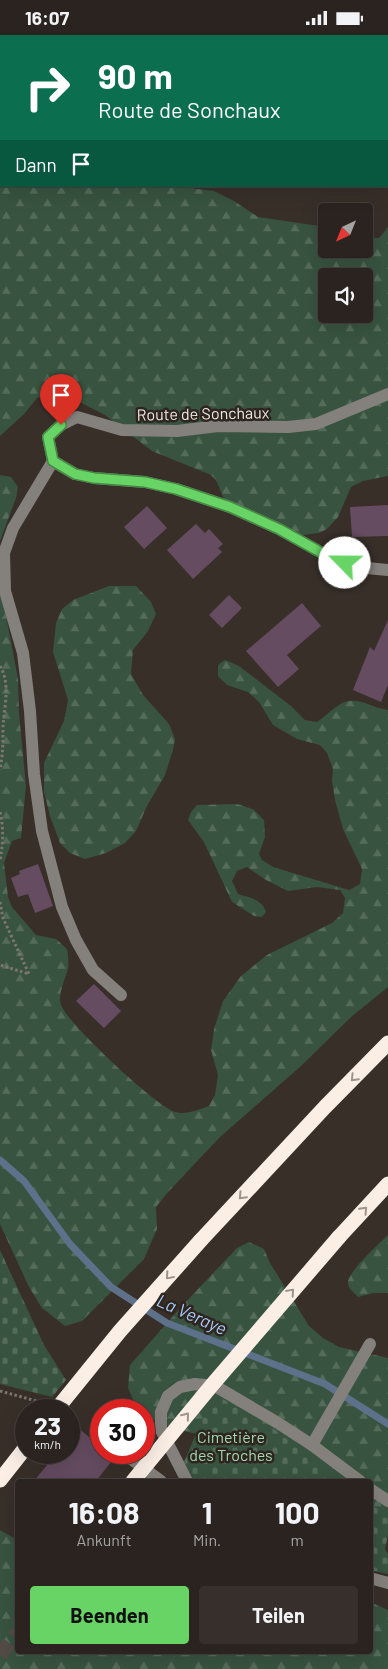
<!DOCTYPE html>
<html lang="de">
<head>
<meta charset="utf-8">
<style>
	:root { --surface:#2a231f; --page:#362f2c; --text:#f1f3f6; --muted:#a5a4a4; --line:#46403d; --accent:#68d465 }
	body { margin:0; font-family:Barlow,sans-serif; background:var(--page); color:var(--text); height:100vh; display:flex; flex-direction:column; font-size:19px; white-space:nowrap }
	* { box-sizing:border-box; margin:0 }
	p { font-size:16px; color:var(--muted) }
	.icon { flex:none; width:28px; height:28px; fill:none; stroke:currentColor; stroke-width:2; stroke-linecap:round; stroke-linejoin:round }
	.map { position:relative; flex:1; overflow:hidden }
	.side { position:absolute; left:15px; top:1444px; width:358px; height:175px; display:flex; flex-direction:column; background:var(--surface); border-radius:5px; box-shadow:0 5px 20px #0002,0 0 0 1px var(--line) }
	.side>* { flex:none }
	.hud { position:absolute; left:0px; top:0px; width:389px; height:152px; box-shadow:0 5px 20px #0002,0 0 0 1px var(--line); background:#0b6e4f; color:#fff; overflow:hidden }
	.needle { width:32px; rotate:223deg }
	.controls { position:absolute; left:318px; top:168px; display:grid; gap:10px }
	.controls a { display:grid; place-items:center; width:55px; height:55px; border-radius:5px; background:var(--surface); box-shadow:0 5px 20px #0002,0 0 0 1px var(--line); font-size:25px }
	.speed { position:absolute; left:15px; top:1364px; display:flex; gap:10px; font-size:25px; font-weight:700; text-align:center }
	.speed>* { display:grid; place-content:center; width:65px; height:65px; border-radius:50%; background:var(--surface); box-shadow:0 5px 20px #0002,0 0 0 1px var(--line); line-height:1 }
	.speed small { font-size:12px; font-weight:400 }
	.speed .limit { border:8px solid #d22; background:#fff; color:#111 }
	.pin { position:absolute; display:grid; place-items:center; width:42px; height:42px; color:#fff; margin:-51px -21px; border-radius:50% 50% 50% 0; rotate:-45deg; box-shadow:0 0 5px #0007 }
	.pin .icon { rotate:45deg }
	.me { position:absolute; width:55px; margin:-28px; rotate:293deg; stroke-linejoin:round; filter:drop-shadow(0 0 4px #0008) }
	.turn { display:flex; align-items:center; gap:18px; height:105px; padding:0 15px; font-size:22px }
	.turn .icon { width:65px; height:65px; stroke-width:2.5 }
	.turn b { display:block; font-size:35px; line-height:42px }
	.then { display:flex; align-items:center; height:48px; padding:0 15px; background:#0003; gap:10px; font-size:19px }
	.eta { display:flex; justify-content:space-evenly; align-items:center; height:85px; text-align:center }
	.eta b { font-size:30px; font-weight:700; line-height:35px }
	.cta { display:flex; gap:10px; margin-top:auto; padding:10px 15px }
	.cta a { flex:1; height:58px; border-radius:5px; background:var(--accent); color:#111; font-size:20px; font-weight:700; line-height:58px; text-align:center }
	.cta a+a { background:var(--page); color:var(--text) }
	.status { display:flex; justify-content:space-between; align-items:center; height:35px; padding:0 25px; background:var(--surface); direction:ltr }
	.status svg { height:14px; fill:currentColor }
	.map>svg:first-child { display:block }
	.forest { fill:url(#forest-firs); fill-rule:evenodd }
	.cemetery { fill:url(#cemetery-stones) }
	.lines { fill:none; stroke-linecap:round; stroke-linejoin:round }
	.stream { stroke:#5d718a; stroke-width:7 }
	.building { fill:#654c61 }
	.highway-tunnel { stroke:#534b45; stroke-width:15; stroke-dasharray:15 8; stroke-linecap:butt }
	.path { stroke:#7e7671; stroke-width:3; stroke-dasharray:2.5 2.5; stroke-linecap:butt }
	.minor { stroke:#84807c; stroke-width:12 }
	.highway { stroke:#faeee5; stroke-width:15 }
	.highway-bridge { stroke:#faeee5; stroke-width:15 }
	.oneway { stroke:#9e948c }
	.route-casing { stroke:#448a42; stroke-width:12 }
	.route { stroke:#68d465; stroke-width:9 }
	.labels { text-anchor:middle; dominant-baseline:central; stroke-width:5; stroke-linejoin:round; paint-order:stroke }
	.street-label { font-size:16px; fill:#eee8e4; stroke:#2e251f }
	.park-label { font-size:16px; fill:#a2d8b2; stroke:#2e251f }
	.water-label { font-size:18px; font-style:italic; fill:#a6caf9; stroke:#2e251f }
</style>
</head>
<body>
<div class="status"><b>16:07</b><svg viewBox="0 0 49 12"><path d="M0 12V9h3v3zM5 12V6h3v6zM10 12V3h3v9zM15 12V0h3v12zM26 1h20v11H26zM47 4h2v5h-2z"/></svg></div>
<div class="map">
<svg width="388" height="1634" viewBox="0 0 388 1634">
	<defs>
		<pattern id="forest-firs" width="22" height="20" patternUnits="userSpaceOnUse" patternTransform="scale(1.25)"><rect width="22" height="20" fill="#385340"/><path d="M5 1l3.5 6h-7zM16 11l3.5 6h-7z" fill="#556c5b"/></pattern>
		<pattern id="cemetery-stones" width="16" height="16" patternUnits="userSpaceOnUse" patternTransform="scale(1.25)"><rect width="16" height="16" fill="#385340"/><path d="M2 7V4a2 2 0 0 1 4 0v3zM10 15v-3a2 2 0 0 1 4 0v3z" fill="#556c5b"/></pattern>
	</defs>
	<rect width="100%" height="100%" fill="#382f29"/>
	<g class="forest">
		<path d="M0,0H205L1,1V151H174L214,156L234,166L258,182L326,192V214H364V203H379L388,192V441L363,446L351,452L338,482L327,494L319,498L303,500L252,486L237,478L223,462L216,445L211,440L152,416L105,380L74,364L51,360L37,363L24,379L0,401ZM326,241H364V279H326Z"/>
		<path d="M0,440L11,442L18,452L16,463L0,506V549L18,644L19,678L26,751L21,803L12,806L4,828L8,862L12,872L36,900L56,904L67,914C68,920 69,927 68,933C66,943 57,960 61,970C68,989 156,1071 175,1077C186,1080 198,1075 209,1071L215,1060L218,1040L211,1015L214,994L223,966L241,941L267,920L332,888L343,878L345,863L340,855L317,852L288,856L266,845L247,832L237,836L232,846L238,859C250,863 262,864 266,877L262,882L254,881L232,867L204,807L188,785L191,777L197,770L237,769L253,774L264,785L265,802L259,819L262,825L273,832L349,855L360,849L362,834L343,794L335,765L332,746L333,734L327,718L320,710L297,704L273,690L259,667L248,657L227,650L218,641V630L225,625L239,631L291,671L305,685L317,687C325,682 332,674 339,670C355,659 371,673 388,675V952L351,982L301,1031L220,1102L168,1157L156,1172L157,1194L144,1224L82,1286L65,1291L42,1273L29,1252L0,1189Z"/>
		<path d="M109,551H136L151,567L156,579L148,596L133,615L131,639L143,660L169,689L175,704L173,715L165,740L147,771L136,796L125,808L106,818L85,824L70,818L60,808L50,781L44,757V728L64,686L68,665L53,617L56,588L62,574L73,565Z"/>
		<path d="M388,1200V1258H373L358,1262C355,1258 349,1255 348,1249C346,1238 380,1208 388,1200Z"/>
		<path d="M249,1207L264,1214L270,1228L309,1291L323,1303L339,1312L388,1323V1497L370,1478V1446H329L209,1401C187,1397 161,1392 144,1378V1375L137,1373L128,1353L130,1330L182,1271L237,1213Z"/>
		<path d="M0,1495L17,1505L18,1616H370V1567L388,1575V1634H0Z"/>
	</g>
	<g class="cemetery">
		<path d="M0,1215L44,1310L66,1345L52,1362L0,1349Z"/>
		<path d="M213,1359L262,1385L342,1446H194L184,1427Z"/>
		<path d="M370,1468L388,1482V1500L385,1514L388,1519V1539L370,1535Z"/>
	</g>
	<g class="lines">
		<path class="stream" d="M0,1125L24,1146L70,1209L111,1252L167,1288L325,1349L388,1389"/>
	</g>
	<g class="building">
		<path d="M388,470V501L352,502L350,472Z"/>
		<path d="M147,471L167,493L144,514L124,492Z"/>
		<path d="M196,489L205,498L209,494L223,509L218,513L222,517L193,544L167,515Z"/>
		<path d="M229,560L242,573L222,593L209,580Z"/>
		<path d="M302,568L321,591L287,620L299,634L278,652L246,616Z"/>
		<path d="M388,585V650L381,667L353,655L370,612L374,616Z"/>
		<path d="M38,829L53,871L35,878L28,859L18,862L11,843L20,839L19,836Z"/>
		<path d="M94,949L121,976L104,993L76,966Z"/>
		<path d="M77,1392L101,1412V1418H109L115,1422L96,1446H34L57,1418H69V1403Z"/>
	</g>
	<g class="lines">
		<path class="highway-tunnel" d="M0,1620L18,1597"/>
		<g class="path">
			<path d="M0,631C11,649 4,672 3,692C3,707 3,719 0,735"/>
			<path d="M0,777C4,794 3,809 0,826"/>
			<path d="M0,867L3,883L29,939L0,930"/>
			<path d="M0,1356L40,1367"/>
		</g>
		<g class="minor">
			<path d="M53,426L75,439L94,443L145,447L176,454L230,472L279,494L331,523L367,533L388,535"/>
			<path d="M121,960L93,935L76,905L62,872L42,796L34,739L30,676L23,618L5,556L4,518L13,493L53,426L48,402L61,390L77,382L122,395L177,396L218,391L288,392L316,389L388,359"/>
			<path d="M95,1397L101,1402"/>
			<path d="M312,1410L370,1309"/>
			<path d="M123,1418L161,1446"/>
			<path d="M187,1446L161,1395V1377L168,1361L180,1352L195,1349L215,1351L278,1388L312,1410L360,1446"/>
			<path d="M370,1454L388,1466"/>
			<path d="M370,1543L388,1548"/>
		</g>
		<g class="highway">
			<path d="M339,1202L388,1149"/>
			<path d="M201,1205L325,1072L388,1008"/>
			<path d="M0,1445L26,1412"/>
		</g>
		<g class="highway-bridge">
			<path d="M56,1375L120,1296L201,1205"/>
			<path d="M133,1446L212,1350L339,1202"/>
		</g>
	</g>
	<defs><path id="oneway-chevron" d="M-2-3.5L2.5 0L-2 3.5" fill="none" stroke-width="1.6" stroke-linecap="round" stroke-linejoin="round" transform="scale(1.25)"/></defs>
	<g class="oneway">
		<use href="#oneway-chevron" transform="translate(354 1043) rotate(134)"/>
		<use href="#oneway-chevron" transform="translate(242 1161) rotate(133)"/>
		<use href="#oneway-chevron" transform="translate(364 1175) rotate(-47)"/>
		<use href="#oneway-chevron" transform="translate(169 1241) rotate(131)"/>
		<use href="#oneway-chevron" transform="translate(291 1257) rotate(-49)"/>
		<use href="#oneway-chevron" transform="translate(186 1381) rotate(-51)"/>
	</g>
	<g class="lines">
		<g class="route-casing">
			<path id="route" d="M61,390L48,402L53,426L75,439L94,443L145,447L176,454L230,472L279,494L331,523L345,528"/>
		</g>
		<use href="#route" class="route"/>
	</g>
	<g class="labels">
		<g class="street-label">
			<text transform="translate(203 378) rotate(-1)">Route de Sonchaux</text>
		</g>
		<g class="park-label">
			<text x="231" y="1401">Cimetière<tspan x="231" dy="18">des Troches</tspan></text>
		</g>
		<g class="water-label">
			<text transform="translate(192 1279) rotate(24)">La Veraye</text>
		</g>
	</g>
</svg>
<div class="controls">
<a><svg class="needle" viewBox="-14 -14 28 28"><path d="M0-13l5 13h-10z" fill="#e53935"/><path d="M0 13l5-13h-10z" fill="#a5a4a4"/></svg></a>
<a><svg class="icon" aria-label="sound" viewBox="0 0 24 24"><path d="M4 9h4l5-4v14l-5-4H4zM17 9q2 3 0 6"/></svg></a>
</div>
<div class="speed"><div>23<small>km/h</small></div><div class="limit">30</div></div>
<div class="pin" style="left:61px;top:390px;background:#d93025"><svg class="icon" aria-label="arrive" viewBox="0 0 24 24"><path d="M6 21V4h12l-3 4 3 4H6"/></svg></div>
<svg class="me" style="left:345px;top:528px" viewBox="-20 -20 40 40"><circle r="19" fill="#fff"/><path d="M0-13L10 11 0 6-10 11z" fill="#68d465"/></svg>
<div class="hud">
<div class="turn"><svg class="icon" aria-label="right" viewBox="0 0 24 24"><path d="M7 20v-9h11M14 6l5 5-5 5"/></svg><div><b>90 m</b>Route de Sonchaux</div></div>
<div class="then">Dann<svg class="icon" aria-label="arrive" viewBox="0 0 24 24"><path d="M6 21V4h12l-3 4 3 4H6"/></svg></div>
</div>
<section class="side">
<div class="eta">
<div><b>16:08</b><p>Ankunft</p></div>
<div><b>1</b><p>Min.</p></div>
<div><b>100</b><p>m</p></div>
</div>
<div class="cta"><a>Beenden</a><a>Teilen</a></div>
</section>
</div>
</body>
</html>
